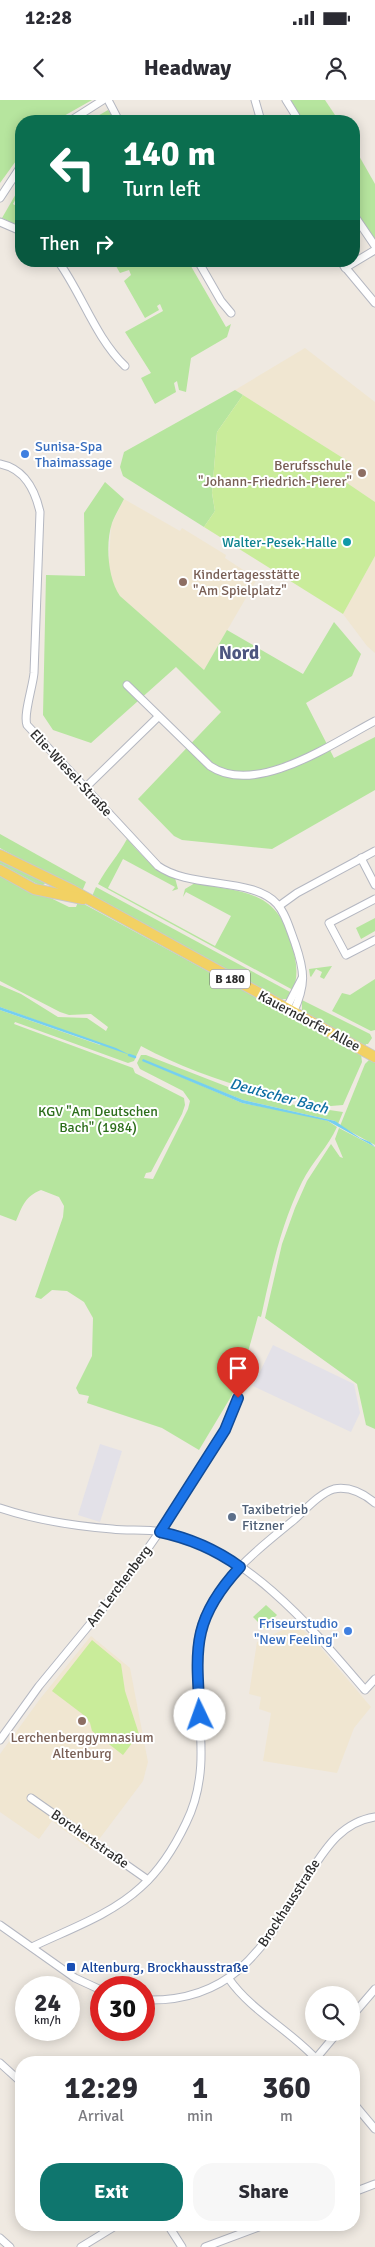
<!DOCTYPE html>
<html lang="en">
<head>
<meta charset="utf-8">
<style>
	:root { --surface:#fff; --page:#f7f7f7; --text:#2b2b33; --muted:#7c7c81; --accent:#0f766e }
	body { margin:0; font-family:Signika,sans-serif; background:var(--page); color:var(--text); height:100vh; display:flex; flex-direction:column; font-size:19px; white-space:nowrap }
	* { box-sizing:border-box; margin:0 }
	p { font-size:16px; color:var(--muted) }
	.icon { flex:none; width:28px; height:28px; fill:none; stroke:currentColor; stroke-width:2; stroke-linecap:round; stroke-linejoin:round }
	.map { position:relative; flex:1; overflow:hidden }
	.drawer { position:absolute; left:15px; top:1956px; width:345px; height:175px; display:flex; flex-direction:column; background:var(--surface); border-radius:20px; box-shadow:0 2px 12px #0003 }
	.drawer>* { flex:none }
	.guide { position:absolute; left:15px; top:15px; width:345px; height:152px; border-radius:20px; box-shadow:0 2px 12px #0003; background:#0b6e4f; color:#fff; overflow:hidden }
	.fabs { position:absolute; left:305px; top:1886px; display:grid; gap:10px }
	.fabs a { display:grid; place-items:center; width:55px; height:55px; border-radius:50%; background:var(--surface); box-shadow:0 2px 12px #0003; font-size:25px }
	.speed { position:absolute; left:15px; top:1876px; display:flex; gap:10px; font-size:25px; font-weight:700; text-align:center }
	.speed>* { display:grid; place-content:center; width:65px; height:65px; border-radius:50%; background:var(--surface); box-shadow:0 2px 12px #0003; line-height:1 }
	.speed small { font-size:12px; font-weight:400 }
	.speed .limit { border:8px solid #d22; background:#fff; color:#111 }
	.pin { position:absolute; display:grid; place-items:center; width:42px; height:42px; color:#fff; margin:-51px -21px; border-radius:50% 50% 50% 0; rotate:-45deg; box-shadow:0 0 5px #0007 }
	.pin .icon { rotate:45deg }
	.me { position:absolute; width:55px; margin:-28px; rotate:357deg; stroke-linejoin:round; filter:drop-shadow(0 0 4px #0008) }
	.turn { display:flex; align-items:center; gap:18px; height:105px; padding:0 25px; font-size:22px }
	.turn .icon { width:65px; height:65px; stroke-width:2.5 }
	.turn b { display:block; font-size:35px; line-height:42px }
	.then { display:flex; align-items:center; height:48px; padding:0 25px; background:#0003; gap:10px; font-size:19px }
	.eta { display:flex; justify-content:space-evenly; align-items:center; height:85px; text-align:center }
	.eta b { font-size:30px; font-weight:700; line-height:35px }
	.button { display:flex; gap:10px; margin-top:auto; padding:10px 25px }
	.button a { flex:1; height:58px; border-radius:20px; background:var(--accent); color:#fff; font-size:20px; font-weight:700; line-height:58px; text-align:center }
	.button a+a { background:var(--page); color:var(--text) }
	.status { display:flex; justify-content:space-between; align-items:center; height:35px; padding:0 25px; background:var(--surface); direction:ltr }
	.status svg { height:14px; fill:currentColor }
	header { display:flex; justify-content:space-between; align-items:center; height:65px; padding:0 25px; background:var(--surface); font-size:22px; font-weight:700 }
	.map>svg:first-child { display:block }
	.industrial { fill:#e3e1e8 }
	.education { fill:#f0e6d1 }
	.green { fill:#b6e59e }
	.pitch { fill:#c9ec9a }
	.water { fill:#75cff0 }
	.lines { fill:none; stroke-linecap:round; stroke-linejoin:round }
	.stream { stroke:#75cff0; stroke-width:2.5 }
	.street-casing { stroke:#b4b7c1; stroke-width:9 }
	.primary-casing { stroke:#c9c9c9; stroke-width:12 }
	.street { stroke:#fff; stroke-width:7 }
	.primary { stroke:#f2d163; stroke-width:10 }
	.route-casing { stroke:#114b97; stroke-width:12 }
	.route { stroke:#1a73e8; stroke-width:9 }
	.shop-dot { fill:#3f7fe0; stroke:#fff; stroke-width:2 }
	.education-dot { fill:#8d6e63; stroke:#fff; stroke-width:2 }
	.culture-dot { fill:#0f9aa8; stroke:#fff; stroke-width:2 }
	.service-dot { fill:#5c6f8a; stroke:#fff; stroke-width:2 }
	.transit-dot { fill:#1a4fb4; stroke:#fff; stroke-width:2 }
	.labels { text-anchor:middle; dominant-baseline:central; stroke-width:4; stroke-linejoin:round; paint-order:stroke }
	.shield { fill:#fff; stroke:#6d6d6d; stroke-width:1 }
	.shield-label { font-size:12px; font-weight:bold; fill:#2e2e2e }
	.shop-label { font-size:14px; fill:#366cbe; stroke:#fff; text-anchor:start }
	.education-label { font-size:14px; fill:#785e54; stroke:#fff; text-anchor:end }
	.culture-label { font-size:14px; fill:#0d838f; stroke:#fff; text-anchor:end }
	.street-label { font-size:14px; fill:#2e2e2e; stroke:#fff }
	.park-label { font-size:14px; fill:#2c6e1b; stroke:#fff }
	.service-label { font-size:14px; fill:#4e5e75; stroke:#fff; text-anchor:start }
	.transit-label { font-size:14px; fill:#164399; stroke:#fff; text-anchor:start }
	.water-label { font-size:15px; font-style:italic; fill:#0d6fa3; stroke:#fff }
	.district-label { font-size:19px; font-weight:bold; fill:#4d5680; stroke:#fff }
</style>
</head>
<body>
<div class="status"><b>12:28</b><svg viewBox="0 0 49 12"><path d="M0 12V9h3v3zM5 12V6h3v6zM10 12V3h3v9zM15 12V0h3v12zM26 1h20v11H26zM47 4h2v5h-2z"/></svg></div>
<header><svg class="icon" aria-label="back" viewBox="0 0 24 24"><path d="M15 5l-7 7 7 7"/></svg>Headway<svg class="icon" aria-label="person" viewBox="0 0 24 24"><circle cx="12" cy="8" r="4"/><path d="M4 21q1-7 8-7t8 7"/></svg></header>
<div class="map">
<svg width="375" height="2147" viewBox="0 0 375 2147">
	<rect width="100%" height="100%" fill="#efe9e1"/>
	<g class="industrial">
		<path d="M273,1245L354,1284L360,1313L351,1332L253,1286Z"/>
		<path d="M100,1344L122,1351L100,1422L78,1415Z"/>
	</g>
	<g class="education">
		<path d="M305,248L375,302V402L343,381L354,365L235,290Z"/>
		<path d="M124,399L180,431L182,428L226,455L225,458L257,479L204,570L120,496L112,485L109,463L111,425Z"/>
		<path d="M375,456V553L367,546L343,514Z"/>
		<path d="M291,1519L315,1541L371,1607L354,1628L337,1673L263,1661L271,1613L259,1609L261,1597L249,1594L257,1542L287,1528Z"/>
		<path d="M91,1536L130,1568L148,1662L143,1681L91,1750L52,1721L39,1739L0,1712V1654L40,1599Z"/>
	</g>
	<g class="green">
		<path d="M0,0H92L55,21H21V54L0,83Z"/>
		<path d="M286,0H325L339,21H299Z"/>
		<path d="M108,10L116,21H89Z"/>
		<path d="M354,47L375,84V146L354,115Z"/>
		<path d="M21,85V90L13,104L21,109V127L2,118Z"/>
		<path d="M113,161H188L226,227L231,224L227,237L191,258L186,292L179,290L177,281L174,283L176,292L155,304L141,278L151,273L125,232L163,211L160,204L157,206L159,210L145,218L124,181L131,175L129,170L120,173Z"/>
		<path d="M235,290L243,295L217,332L212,393L215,411L204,427L123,376L120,367L124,352Z"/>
		<path d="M105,382L124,399C120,407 115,415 112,423C105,444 108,479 120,496L204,570L227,530L303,574L334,522L361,554L352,576L306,603L334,658L375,637V690L272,749L182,740L174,736L138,699L221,612L176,567L91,643L53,630L43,615L46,475L85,476L84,413Z"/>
		<path d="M0,734L86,782L83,789L76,790L0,748Z"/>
		<path d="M127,739C142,755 154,771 175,778L178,789L172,791L175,787L123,759L108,788L215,846L231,816L186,792L183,797L185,789L195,783C244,793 276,789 292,844C296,860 299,875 293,890L98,784C107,767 118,756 127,739Z"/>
		<path d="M0,760L43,781L45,784L41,786L0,764Z"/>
		<path d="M0,773L69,807H76L78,802L82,803L361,954L362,962L343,1005L331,1006C265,996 201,978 141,946L134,961L128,963L15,922L14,924L133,968L135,973L184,998L185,1005L182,1014L151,1072L146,1073L144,1078L153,1079L188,1009L190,1001L183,991L140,969L137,963L141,955H146L246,994L282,1003L343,1012L338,1024L335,1021L243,1000L142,960L242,1003L305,1015L328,1021L337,1027C328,1047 312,1062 302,1082C281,1124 271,1171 261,1217L258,1216L248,1252L232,1295L199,1350L162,1328L87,1303L89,1296L79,1294L76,1288L92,1256L93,1218L84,1202L67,1191L52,1190L41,1199L35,1197L63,1117L64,1106L59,1097L41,1090C25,1096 22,1107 16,1121L0,1115V910L100,945L101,944L0,907V885L21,894L58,917L87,918L106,931L108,927L91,914L69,915L60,912L0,881Z"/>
		<path d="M96,787L292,893L287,899H275L93,799V794Z"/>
		<path d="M375,818V831L361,839L356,828Z"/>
		<path d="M332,866L324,879L320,877L322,872L316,869L311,877L310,876L309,869Z"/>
		<path d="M375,879V930L371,931L332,911L342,893L350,895Z"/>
		<path d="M302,900L370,934L372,938L368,944H366L365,947L302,912Z"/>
		<path d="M370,959L375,962V1045L340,1026L365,964Z"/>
		<path d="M339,1028L375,1047V1329L366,1325L357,1284L265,1218L282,1144L295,1108L307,1081L331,1044L340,1057L343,1058L335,1039Z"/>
		<path d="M266,1505L277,1515L264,1528L253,1517Z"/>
	</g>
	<g class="pitch">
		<path d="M243,295L354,365L344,381L375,402V456L343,514L204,427L215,411L212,393L217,332Z"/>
		<path d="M92,1540L121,1564L125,1591L139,1634L123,1655L92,1631L90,1623L85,1616L52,1591Z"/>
	</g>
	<g class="water">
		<path d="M0,907L116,948L130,955L0,910Z"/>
		<path d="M143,959L243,1000L335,1021L360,1038L370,1042L375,1047L328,1021L242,1003L142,961Z"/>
	</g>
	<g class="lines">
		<path class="stream" d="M129,955L135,957"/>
		<g class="street-casing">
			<g id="street">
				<path d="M108,0L119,21"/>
				<path d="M255,0L261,21"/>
				<path d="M286,0L299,21"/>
				<path d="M70,21L103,0"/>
				<path d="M0,98L21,66"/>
				<path d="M354,115L375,146"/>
				<path d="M0,122L21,131"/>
				<path d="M58,161C82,194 95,237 125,266"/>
				<path d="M198,161L221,201L231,213"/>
				<path d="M340,161L375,203"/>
				<path d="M345,168L375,150"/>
				<path d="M0,364C25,369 35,390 40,412L34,573C33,586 23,615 27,625L158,766C190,789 253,777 277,804C286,814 290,830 295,843C305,872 306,885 293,913"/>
				<path d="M127,585L210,666C256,697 333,643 375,621"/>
				<path d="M85,688L158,617"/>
				<path d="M361,758L375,785"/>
				<path d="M375,799L329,823L346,855L375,840"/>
				<path d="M279,806L297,793L375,751"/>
				<path d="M286,909L302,878"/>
				<path d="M0,1408C36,1420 74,1426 112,1429C128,1431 145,1429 162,1432C244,1446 313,1529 365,1590L375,1579"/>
				<path d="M0,1640L39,1586L123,1484L160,1431L225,1330L238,1297"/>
				<path d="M31,1698L148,1780"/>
				<path d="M0,1825L75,1878L101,1890"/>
				<path d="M32,1847C67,1830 111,1815 141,1787C160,1770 175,1746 186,1723C214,1667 194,1610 197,1552C199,1493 254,1453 295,1419C305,1410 320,1393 334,1389C350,1386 363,1393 375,1403"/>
				<path d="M229,1879C252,1912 292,1931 319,1962"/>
				<path d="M144,1900C239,1903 267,1840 311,1771C327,1746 343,1722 375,1717"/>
				<path d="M351,1917L375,1889"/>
				<path d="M313,1962L338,1932"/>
				<path d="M0,1963L21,1982"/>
				<path d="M354,2004L375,2029"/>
				<path d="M354,2092L375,2084"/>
				<path d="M168,2125L182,2147"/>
				<path d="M0,2138L10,2147"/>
				<path d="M81,2147L117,2125"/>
				<path d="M205,2147L264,2125"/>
			</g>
		</g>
		<g class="primary-casing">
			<g id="primary">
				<path d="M0,755L72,790L375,957"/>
				<path d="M0,770L34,789L83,799"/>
			</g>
		</g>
		<use href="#street" class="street"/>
		<use href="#primary" class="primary"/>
	</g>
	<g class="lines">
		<g class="route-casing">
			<path id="route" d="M200,1615C196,1549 191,1520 240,1467C215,1449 189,1438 160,1432L225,1330L238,1298"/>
		</g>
		<use href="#route" class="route"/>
	</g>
	<g class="shop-dot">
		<circle cx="25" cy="354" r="5"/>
		<circle cx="348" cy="1531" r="5"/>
	</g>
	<g class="education-dot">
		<circle cx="362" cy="373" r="5"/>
		<circle cx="183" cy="482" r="5"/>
		<circle cx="82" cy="1621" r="5"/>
	</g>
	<circle class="culture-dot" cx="347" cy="442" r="5"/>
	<circle class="service-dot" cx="232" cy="1417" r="5"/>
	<rect class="transit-dot" x="66" y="1862" width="10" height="10" rx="2.5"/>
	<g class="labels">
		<rect class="shield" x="210" y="869.5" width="40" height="19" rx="4"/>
		<g class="shield-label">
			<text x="230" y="879">B 180</text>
		</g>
		<g class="shop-label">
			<text x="35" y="346">Sunisa-Spa<tspan x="35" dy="16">Thaimassage</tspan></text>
			<text x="338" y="1523" text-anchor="end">Friseurstudio<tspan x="338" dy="16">"New Feeling"</tspan></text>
		</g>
		<g class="education-label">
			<text x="352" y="365">Berufsschule<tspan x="352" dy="16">"Johann-Friedrich-Pierer"</tspan></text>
			<text x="193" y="474" text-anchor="start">Kindertagesstätte<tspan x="193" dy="16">"Am Spielplatz"</tspan></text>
			<text x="82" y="1637" text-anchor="middle">Lerchenberggymnasium<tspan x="82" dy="16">Altenburg</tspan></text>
		</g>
		<g class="culture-label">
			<text x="337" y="442">Walter-Pesek-Halle</text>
		</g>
		<g class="street-label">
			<text transform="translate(71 673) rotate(47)">Elie-Wiesel-Straße</text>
			<text transform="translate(309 921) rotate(28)">Kauerndorfer Allee</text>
			<text transform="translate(119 1486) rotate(-53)">Am Lerchenberg</text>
			<text transform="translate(90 1739) rotate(35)">Borchertstraße</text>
			<text transform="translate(289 1803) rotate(-57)">Brockhausstraße</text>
		</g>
		<g class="park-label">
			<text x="98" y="1011">KGV "Am Deutschen<tspan x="98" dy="16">Bach" (1984)</tspan></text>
		</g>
		<g class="service-label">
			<text x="242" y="1409">Taxibetrieb<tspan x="242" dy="16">Fitzner</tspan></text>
		</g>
		<g class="transit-label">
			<text x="81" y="1867">Altenburg, Brockhausstraße</text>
		</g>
		<g class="water-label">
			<text transform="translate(279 996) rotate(15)">Deutscher Bach</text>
		</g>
		<g class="district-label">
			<text x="239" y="553">Nord</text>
		</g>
	</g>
</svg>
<div class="fabs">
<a><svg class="icon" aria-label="search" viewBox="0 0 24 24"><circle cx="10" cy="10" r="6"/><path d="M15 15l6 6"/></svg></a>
</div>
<div class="speed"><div>24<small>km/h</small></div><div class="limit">30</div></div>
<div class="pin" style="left:238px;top:1298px;background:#d93025"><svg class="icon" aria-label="arrive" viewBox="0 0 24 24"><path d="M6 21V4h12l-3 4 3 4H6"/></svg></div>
<svg class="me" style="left:200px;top:1615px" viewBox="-20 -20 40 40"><circle r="19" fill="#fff"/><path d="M0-13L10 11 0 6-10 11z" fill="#1a73e8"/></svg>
<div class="guide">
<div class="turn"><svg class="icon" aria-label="left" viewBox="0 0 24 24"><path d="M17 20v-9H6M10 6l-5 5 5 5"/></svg><div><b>140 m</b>Turn left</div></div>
<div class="then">Then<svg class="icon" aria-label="right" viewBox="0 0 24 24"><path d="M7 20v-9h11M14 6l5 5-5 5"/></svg></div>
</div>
<section class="drawer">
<div class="eta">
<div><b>12:29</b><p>Arrival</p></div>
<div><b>1</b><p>min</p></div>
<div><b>360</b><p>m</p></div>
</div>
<div class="button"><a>Exit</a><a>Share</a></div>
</section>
</div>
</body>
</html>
